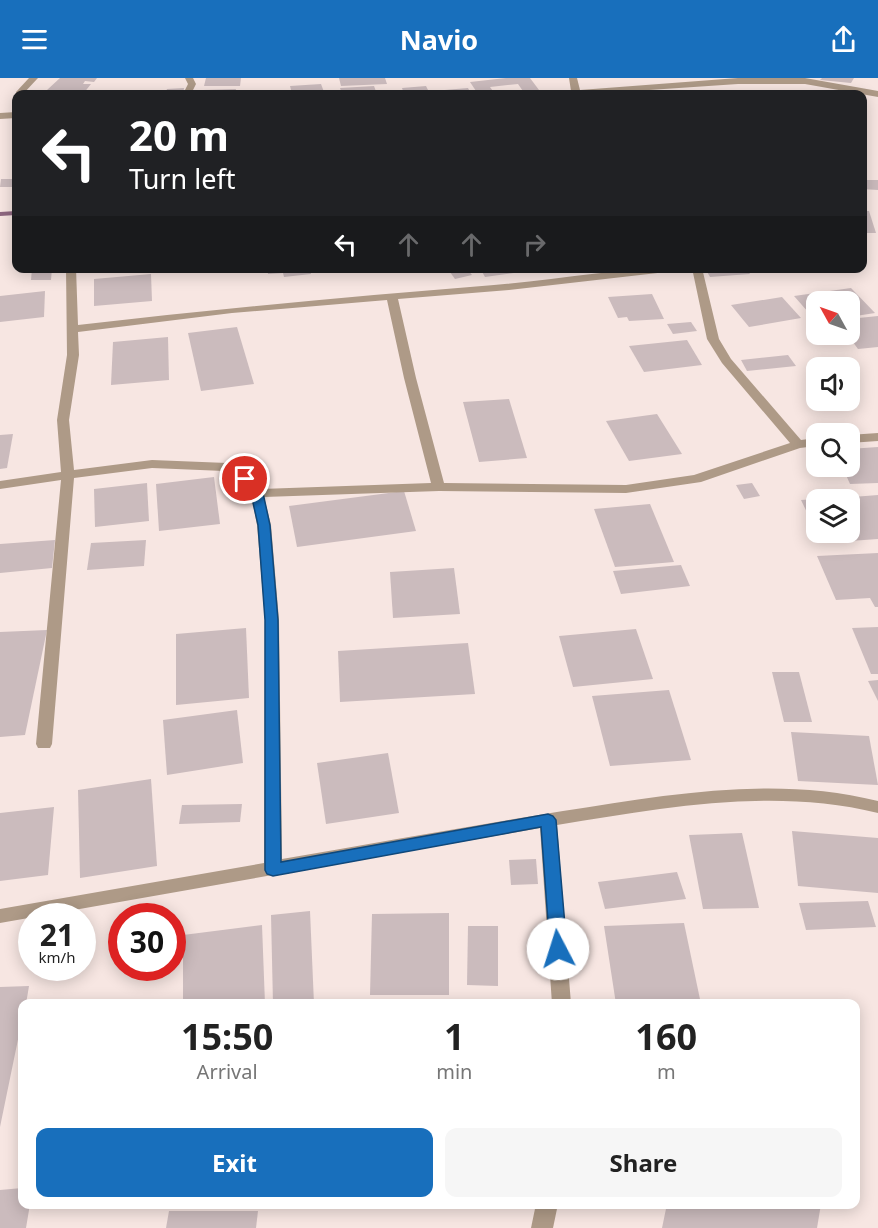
<!DOCTYPE html>
<html lang="en">
<head>
<meta charset="utf-8">
<style>
	:root { --surface:#fff; --page:#f6f6f6; --text:#222; --muted:#767676; --accent:#186fbc }
	body { margin:0; font-family:"Noto Sans",sans-serif; background:var(--page); color:var(--text); height:100vh; display:flex; flex-direction:column; font-size:22px; white-space:nowrap }
	* { box-sizing:border-box; margin:0 }
	p { font-size:20px; color:var(--muted) }
	.icon { flex:none; width:33px; height:33px; fill:none; stroke:currentColor; stroke-width:2; stroke-linecap:round; stroke-linejoin:round }
	.map { position:relative; flex:1; overflow:hidden }
	.sheet { position:absolute; left:18px; top:921px; width:842px; height:210px; display:flex; flex-direction:column; background:var(--surface); border-radius:12px; box-shadow:0 3px 15px #0003 }
	.sheet>* { flex:none }
	.banner { position:absolute; left:12px; top:12px; width:855px; height:183px; border-radius:12px; box-shadow:0 3px 15px #0003; background:#202124; color:#fff; overflow:hidden }
	.needle { width:39px; rotate:310deg }
	.controls { position:absolute; left:806px; top:213px; display:grid; gap:12px }
	.controls a { display:grid; place-items:center; width:54px; height:54px; border-radius:12px; background:var(--surface); box-shadow:0 3px 15px #0003; font-size:30px }
	.speed { position:absolute; left:18px; top:825px; display:flex; gap:12px; font-size:30px; font-weight:700; text-align:center }
	.speed>* { display:grid; place-content:center; width:78px; height:78px; border-radius:50%; background:var(--surface); box-shadow:0 3px 15px #0003; line-height:1 }
	.speed small { font-size:15px; font-weight:400 }
	.speed .limit { border:9px solid #d22; background:#fff; color:#111 }
	.pin { position:absolute; display:grid; place-items:center; width:51px; height:51px; color:#fff; margin:-26px; border:3px solid #fff; border-radius:50%; box-shadow:0 2px 6px #0007 }
	.me { position:absolute; width:66px; margin:-33px; rotate:355deg; stroke-linejoin:round; filter:drop-shadow(0 0 4px #0008) }
	.turn { display:flex; align-items:center; gap:21px; height:126px; padding:0 18px; font-size:27px }
	.turn .icon { width:78px; height:78px; stroke-width:2.5 }
	.turn b { display:block; font-size:42px; line-height:51px }
	.lanes { display:flex; align-items:center; height:57px; padding:0 18px; background:#0003; justify-content:center; gap:30px; direction:ltr }
	.lanes .off { opacity:.35 }
	.eta { display:flex; justify-content:space-evenly; align-items:center; height:102px; text-align:center }
	.eta b { font-size:36px; font-weight:700; line-height:42px }
	.button { display:flex; gap:12px; margin-top:auto; padding:12px 18px }
	.button a { flex:1; height:69px; border-radius:12px; background:var(--accent); color:#fff; font-size:24px; font-weight:700; line-height:69px; text-align:center }
	.button a+a { background:var(--page); color:var(--text) }
	header { display:flex; justify-content:space-between; align-items:center; height:78px; padding:0 18px; background:var(--accent); color:#fff; font-size:27px; font-weight:700 }
	.map>svg:first-child { display:block }
	.lines { fill:none; stroke-linecap:round; stroke-linejoin:round }
	.stream { fill:#8e6780; fill-rule:evenodd }
	.building { fill:#cbbbbd }
	.minor { fill:#ae9a87; fill-rule:evenodd }
	.route { fill:#186fbc; stroke:#10487a; stroke-width:1.5 }
</style>
</head>
<body>
<header><svg class="icon" aria-label="menu" viewBox="0 0 24 24"><path d="M4 6h16M4 12h16M4 18h16"/></svg>Navio<svg class="icon" aria-label="share" viewBox="0 0 24 24"><path d="M12 15V3M7 8l5-5 5 5M5 13v7h14v-7"/></svg></header>
<div class="map">
<svg width="878" height="1150" viewBox="0 0 878 1150">
	<rect width="100%" height="100%" fill="#f7e6e2"/>
	<g class="lines">
		<path class="stream" d="M16,133V137L0,138V134Z"/>
	</g>
	<g class="building">
		<path d="M60,0H97L94,4L85,3L83,6H91L83,16L52,15L54,13L47,12Z"/>
		<path d="M206,0H241L240,8H204Z"/>
		<path d="M339,0H385L387,6L341,8Z"/>
		<path d="M506,0H530L542,16H525L518,6L490,9L495,16H478L470,4Z"/>
		<path d="M822,0H854L851,5L820,2Z"/>
		<path d="M321,6L324,14L292,16L290,8Z"/>
		<path d="M374,8L377,16H342L340,10Z"/>
		<path d="M426,8L430,16H404L402,10Z"/>
		<path d="M184,10L183,16H165L167,11Z"/>
		<path d="M468,10L471,16H434L433,13Z"/>
		<path d="M236,11L235,16H202L203,12Z"/>
		<path d="M1,101H16V109H0Z"/>
		<path d="M862,102H878V112L862,111Z"/>
		<path d="M862,133H869L876,155H862Z"/>
		<path d="M32,190H52L51,202H31Z"/>
		<path d="M267,190H315V192L310,193L311,196L284,199L283,195L268,196Z"/>
		<path d="M447,190H466L472,197L455,201Z"/>
		<path d="M480,190H528L529,193L485,199Z"/>
		<path d="M705,190H746L750,196L710,199Z"/>
		<path d="M151,196L152,223L94,228V201Z"/>
		<path d="M851,210L875,235L849,239V224H816V243L794,218Z"/>
		<path d="M45,213L44,239L0,244V218Z"/>
		<path d="M652,216L664,241L629,243L627,239L618,240L608,219Z"/>
		<path d="M782,219L801,240L749,249L731,227Z"/>
		<path d="M878,238V269L858,271L847,256H849V241Z"/>
		<path d="M691,244L697,253L673,256L667,246Z"/>
		<path d="M237,249L254,306L201,313L188,255Z"/>
		<path d="M168,259L169,302L111,307L113,264Z"/>
		<path d="M687,262L702,287L644,294L629,268Z"/>
		<path d="M788,277L796,288L747,293L741,282Z"/>
		<path d="M509,321L527,380L479,384L463,324Z"/>
		<path d="M657,336L682,376L629,383L606,343Z"/>
		<path d="M13,356L7,390L0,391V357Z"/>
		<path d="M878,369V405L850,406L842,388H849V371Z"/>
		<path d="M214,399L220,446L159,453L156,406Z"/>
		<path d="M147,405L149,443L95,449L94,411Z"/>
		<path d="M752,405L760,418L744,421L736,407Z"/>
		<path d="M404,413L416,453L297,469L289,428Z"/>
		<path d="M878,417V461L822,465L817,454H849V422L840,420Z"/>
		<path d="M816,421V453L801,422Z"/>
		<path d="M650,426L674,484L615,489L594,431Z"/>
		<path d="M55,462L52,490L0,495V466Z"/>
		<path d="M146,462L144,488L87,492L91,465Z"/>
		<path d="M878,475V529H875L870,520L836,522L817,478Z"/>
		<path d="M681,487L690,508L621,516L613,493Z"/>
		<path d="M454,490L460,536L393,540L390,494Z"/>
		<path d="M878,549V596H871L852,550Z"/>
		<path d="M246,550L249,620L176,627V556Z"/>
		<path d="M636,551L653,601L573,609L559,558Z"/>
		<path d="M47,552L25,657L0,659V554Z"/>
		<path d="M468,565L475,616L340,624L338,573Z"/>
		<path d="M772,594H799L812,644H784Z"/>
		<path d="M878,602V623L868,603Z"/>
		<path d="M669,612L691,682L610,688L592,618Z"/>
		<path d="M237,632L243,685L167,697L163,642Z"/>
		<path d="M791,654L869,658L878,707L798,703Z"/>
		<path d="M388,675L399,735L326,746L317,685Z"/>
		<path d="M151,701L157,788L80,800L78,712Z"/>
		<path d="M242,726L240,744L179,746L182,727Z"/>
		<path d="M54,729L48,797L0,803V735Z"/>
		<path d="M792,753L878,760V815L798,808Z"/>
		<path d="M742,755L759,830L703,831L689,757Z"/>
		<path d="M536,781L538,806L511,807L509,782Z"/>
		<path d="M677,794L686,821L605,831L598,804Z"/>
		<path d="M868,823L876,849L806,852L799,825Z"/>
		<path d="M310,833L314,926H273L271,837Z"/>
		<path d="M449,835V917H370L372,836Z"/>
		<path d="M684,845L701,926H616L604,848Z"/>
		<path d="M262,847L265,926H183V857Z"/>
		<path d="M468,848H498V908L467,907Z"/>
		<path d="M29,908L26,926H22V942L0,1049V909Z"/>
		<path d="M22,1110V1126H30L26,1150H0V1112Z"/>
		<path d="M667,1126H821L817,1150H662Z"/>
		<path d="M169,1133H258L256,1150H166Z"/>
	</g>
	<g class="lines">
		<g class="minor">
			<path d="M29,0H38L23,16L16,18V14Z"/>
			<path d="M185,0H193L196,6L191,16H183L188,6Z"/>
			<path d="M569,0H577L580,12L738,0H805L878,13V19L805,6H738L590,16H559L560,14L571,13Z"/>
			<path d="M16,34V40L0,41V35Z"/>
			<path d="M66,190H76L78,247C217,231 355,218 494,207C556,202 618,190 680,190L675,193L509,212L398,221L416,300L444,405L626,407L694,397L790,365L722,285L707,261L692,190H702L719,261L731,281L801,362L816,360V368L800,370L701,404L626,415L439,413L264,419L271,447L279,542L282,781C375,765 469,748 563,733C667,717 774,697 878,723V735C772,709 662,730 557,747L571,926H552L540,750L0,845V831L264,785L265,542L257,447L251,416L240,404L224,393L152,390L74,400L52,666L50,670H38L36,666L61,402L0,411V403L61,394L57,342L67,277ZM387,222L404,300L431,405L261,411L250,398L227,385L152,382L74,392L69,342L79,277L78,254L232,235Z"/>
			<path d="M878,355V363L849,365V357Z"/>
			<path d="M536,1126H558L553,1150H531Z"/>
		</g>
	</g>
	<path class="route" d="M245,397L249,398L263,415L270,447L278,542L281,784L548,736L553,738L556,742L567,871L564,876L558,878L552,876L550,871L541,749L273,798L267,796L265,792V542L258,447L251,416L239,401Z"/>
</svg>
<div class="controls">
<a><svg class="needle" viewBox="-14 -14 28 28"><path d="M0-13l5 13h-10z" fill="#e53935"/><path d="M0 13l5-13h-10z" fill="#767676"/></svg></a>
<a><svg class="icon" aria-label="sound" viewBox="0 0 24 24"><path d="M4 9h4l5-4v14l-5-4H4zM17 9q2 3 0 6"/></svg></a>
<a><svg class="icon" aria-label="search" viewBox="0 0 24 24"><circle cx="10" cy="10" r="6"/><path d="M15 15l6 6"/></svg></a>
<a><svg class="icon" aria-label="layers" viewBox="0 0 24 24"><path d="M12 4l9 5-9 5-9-5zM3 14l9 5 9-5"/></svg></a>
</div>
<div class="speed"><div>21<small>km/h</small></div><div class="limit">30</div></div>
<div class="pin" style="left:245px;top:401px;background:#d93025"><svg class="icon" aria-label="arrive" viewBox="0 0 24 24"><path d="M6 21V4h12l-3 4 3 4H6"/></svg></div>
<svg class="me" style="left:558px;top:871px" viewBox="-20 -20 40 40"><circle r="19" fill="#fff"/><path d="M0-13L10 11 0 6-10 11z" fill="#186fbc"/></svg>
<div class="banner">
<div class="turn"><svg class="icon" aria-label="left" viewBox="0 0 24 24"><path d="M17 20v-9H6M10 6l-5 5 5 5"/></svg><div><b>20 m</b>Turn left</div></div>
<div class="lanes"><svg class="icon" aria-label="left" viewBox="0 0 24 24"><path d="M17 20v-9H6M10 6l-5 5 5 5"/></svg><svg class="icon off" aria-label="ahead" viewBox="0 0 24 24"><path d="M12 20V5M6 11l6-6 6 6"/></svg><svg class="icon off" aria-label="ahead" viewBox="0 0 24 24"><path d="M12 20V5M6 11l6-6 6 6"/></svg><svg class="icon off" aria-label="right" viewBox="0 0 24 24"><path d="M7 20v-9h11M14 6l5 5-5 5"/></svg></div>
</div>
<section class="sheet">
<div class="eta">
<div><b>15:50</b><p>Arrival</p></div>
<div><b>1</b><p>min</p></div>
<div><b>160</b><p>m</p></div>
</div>
<div class="button"><a>Exit</a><a>Share</a></div>
</section>
</div>
</body>
</html>
